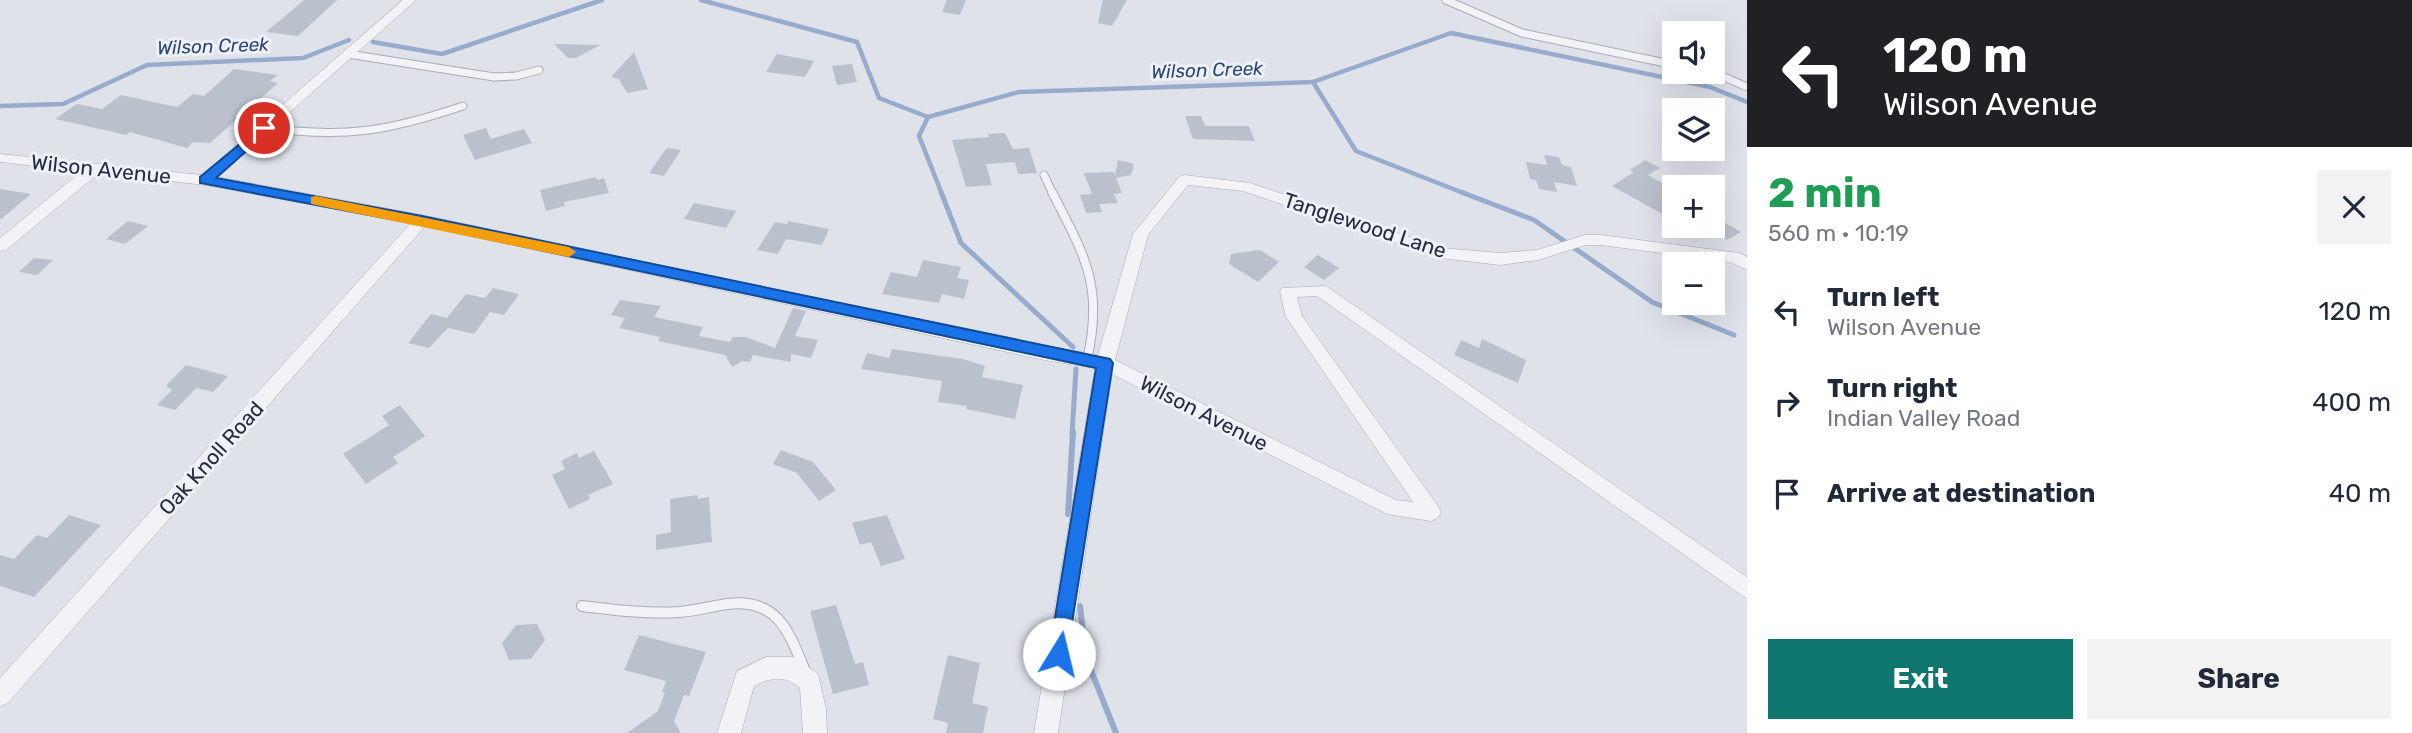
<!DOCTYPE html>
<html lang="en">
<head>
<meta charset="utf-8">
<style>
	:root { --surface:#fff; --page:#f2f2f3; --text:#1f2937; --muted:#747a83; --accent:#0f766e }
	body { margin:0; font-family:Rubik,sans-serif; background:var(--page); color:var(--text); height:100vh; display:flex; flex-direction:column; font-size:26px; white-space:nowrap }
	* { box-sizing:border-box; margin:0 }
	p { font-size:23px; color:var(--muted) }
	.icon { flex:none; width:38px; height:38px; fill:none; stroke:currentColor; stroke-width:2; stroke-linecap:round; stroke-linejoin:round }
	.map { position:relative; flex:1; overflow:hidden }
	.side { display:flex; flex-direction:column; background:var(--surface); width:665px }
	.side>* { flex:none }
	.hud { background:#202124; color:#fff; overflow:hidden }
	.tools { position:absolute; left:1662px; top:21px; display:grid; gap:14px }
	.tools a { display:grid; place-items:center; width:63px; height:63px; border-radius:0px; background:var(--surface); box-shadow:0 7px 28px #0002; font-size:35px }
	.pin { position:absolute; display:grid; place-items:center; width:60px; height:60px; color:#fff; margin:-30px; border:4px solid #fff; border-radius:50%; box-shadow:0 2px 7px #0007 }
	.me { position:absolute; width:77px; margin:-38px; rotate:9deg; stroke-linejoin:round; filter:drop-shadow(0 0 5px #0008) }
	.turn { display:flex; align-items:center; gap:24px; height:147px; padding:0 21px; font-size:32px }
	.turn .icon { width:91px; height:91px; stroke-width:2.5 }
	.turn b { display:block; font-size:49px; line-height:60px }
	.round { display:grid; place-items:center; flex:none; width:74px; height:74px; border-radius:0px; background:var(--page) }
	.overview { display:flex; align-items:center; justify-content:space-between; height:119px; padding:0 21px }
	h1 { font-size:42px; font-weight:700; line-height:52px; color:#1e9e55 }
	.cta { display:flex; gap:14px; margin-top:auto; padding:14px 21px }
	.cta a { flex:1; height:80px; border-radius:0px; background:var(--accent); color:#fff; font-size:28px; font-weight:700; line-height:80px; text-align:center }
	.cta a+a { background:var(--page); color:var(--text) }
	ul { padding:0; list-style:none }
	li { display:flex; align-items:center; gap:21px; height:91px; padding:0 21px }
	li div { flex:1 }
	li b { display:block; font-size:26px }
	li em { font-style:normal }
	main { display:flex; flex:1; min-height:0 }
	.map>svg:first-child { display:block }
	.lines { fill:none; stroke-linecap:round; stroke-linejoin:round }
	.stream-far2 { stroke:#97abcc; stroke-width:4.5 }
	.stream-far1 { stroke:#97abcc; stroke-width:5 }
	.stream { stroke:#97abcc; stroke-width:6 }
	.building { fill:#bbc0cd }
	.lane-far2-casing { stroke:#a8acb7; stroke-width:9 }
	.lane-far1-casing { stroke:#a8acb7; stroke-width:10 }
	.lane-casing { stroke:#a8acb7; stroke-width:12 }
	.street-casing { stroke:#a8acb7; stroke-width:1 }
	.lane-far2 { stroke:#f2f3f7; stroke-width:7 }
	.lane-far1 { stroke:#f2f3f7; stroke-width:8 }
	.lane { stroke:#f2f3f7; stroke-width:10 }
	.street { fill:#f2f3f7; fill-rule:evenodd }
	.route { fill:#1a73e8; stroke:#114b97; stroke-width:2 }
	.slow { fill:#f59e0b }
	.labels { text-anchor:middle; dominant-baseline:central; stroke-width:6; stroke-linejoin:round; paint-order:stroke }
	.far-water-label { font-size:19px; font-style:italic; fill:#2d4779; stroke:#eef1f7 }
	.street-label { font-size:21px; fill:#262d42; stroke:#eef1f7 }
</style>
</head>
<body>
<main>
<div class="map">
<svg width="1747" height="733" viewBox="0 0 1747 733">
	<rect width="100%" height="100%" fill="#dfe2e9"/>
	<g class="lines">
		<g class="stream-far2">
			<path d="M701,0L857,42L879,98L928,117L1019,92L1313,82L1451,33L1710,87L1747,102"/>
			<path d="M373,42L442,54L602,0"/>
			<path d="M1313,82L1356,151L1466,194"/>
			<path d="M0,106L63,104L147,65L303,58L349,40"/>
			<path d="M928,117L919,136L942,194"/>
		</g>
		<g class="stream-far1">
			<path d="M941,192L961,243L1073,347"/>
			<path d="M1461,192L1534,220L1652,302L1734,335"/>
			<path d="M1072,434L1076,369"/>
		</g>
		<g class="stream">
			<path d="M1068,514L1073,432"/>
			<path d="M1080,606L1086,658L1116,733"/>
		</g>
	</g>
	<g class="building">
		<path d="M304,0H337L298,36L266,32Z"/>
		<path d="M947,0H966L960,15L942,12Z"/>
		<path d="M1103,0H1127L1112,26L1098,23Z"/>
		<path d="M554,44L600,45L576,58H568Z"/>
		<path d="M634,52L648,89L627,93L619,79L611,77Z"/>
		<path d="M777,54L814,61L805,77L766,72Z"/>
		<path d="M852,64L857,82L837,85L832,66Z"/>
		<path d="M234,69L278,75L270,81L278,83L210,143L193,142L187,148L130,132L126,135L55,119L77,104L102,109L121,95L177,107L193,94L204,96Z"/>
		<path d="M1185,116H1201L1205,126H1249L1255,141L1193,139Z"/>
		<path d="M486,128L491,139L524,129L532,143L475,160L463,135Z"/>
		<path d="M1005,133L1013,149L1029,148L1037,173L1018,174L1015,162L986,164L992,185L966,187L952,140L989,137L988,134Z"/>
		<path d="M667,148L681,150L664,176L649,173Z"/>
		<path d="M1544,155L1559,157L1562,165L1571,167L1577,186L1554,182L1557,192L1539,189L1536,180L1530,179L1526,162L1547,165Z"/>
		<path d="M1118,160L1134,164L1131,175L1116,178L1122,193L1114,194L1118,203L1099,204L1102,212L1086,213L1080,195L1092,194L1084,173L1113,172L1115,175Z"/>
		<path d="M1645,160L1660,168L1648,175L1675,190V221L1612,186L1634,172L1630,170Z"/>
		<path d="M596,177L597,180L604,178L609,193L564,202L565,206L546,211L540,190Z"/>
		<path d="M0,189L31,194L0,220Z"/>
		<path d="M694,203L736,211L726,228L684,219Z"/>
		<path d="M1720,220L1741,232L1727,240L1706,228Z"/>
		<path d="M128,221L148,226L125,244L106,239Z"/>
		<path d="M788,221L829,229L822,245L786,239L778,254L757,250L775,222L787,224Z"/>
		<path d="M1260,250L1279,262L1258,282L1229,264L1231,254Z"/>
		<path d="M1318,255L1339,268L1324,280L1304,267Z"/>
		<path d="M34,258L53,260L37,275L19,272Z"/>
		<path d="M923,260L961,267L957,278L969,280L964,299L942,294L939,303L882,294L891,272L917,277Z"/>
		<path d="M493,288L519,294L504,315L490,312L474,334L448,328L429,348L408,343L431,314L447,318L466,294L485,298Z"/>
		<path d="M620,300L661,306L654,317L703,327L699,336L730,342L733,337H746L775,348L793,308L806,311L795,336L818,340L811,358L791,354V362L753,355L750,362L742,361L732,367L725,355L658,341L660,337L619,328L625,318L611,315Z"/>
		<path d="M1482,339L1526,360L1518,383L1454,355L1461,340L1479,348Z"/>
		<path d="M892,349L963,359L985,366L982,377L1023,385L1015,419L966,409L967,406L938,402L942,381L861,369L867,353L889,358Z"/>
		<path d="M186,365L228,376L213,392L196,388L175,410L157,405L172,390L166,386Z"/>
		<path d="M400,405L425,436L393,457L398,463L366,484L343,454L389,425L382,416Z"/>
		<path d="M781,450L813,462L836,490L819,501L797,473L773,464Z"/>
		<path d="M594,451L613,484L588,495L590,499L569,509L552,475L565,469L561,461L577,453L579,458Z"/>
		<path d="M697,495L698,499L709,497L712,542L656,550V535L671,532L670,499Z"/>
		<path d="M69,515L101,525L34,597L0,586V555L14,559L37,535L47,538Z"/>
		<path d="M887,515L905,559L881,566L871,542L860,545L852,523Z"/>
		<path d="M836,605L855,664L863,662L869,685L833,694L810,611Z"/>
		<path d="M537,624L545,640L531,659L509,660L502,643L516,625Z"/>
		<path d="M639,635L706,652L689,696L684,695L674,721L681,733H627L658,711L665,693L662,692L666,681L624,670Z"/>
		<path d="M948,655L980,663L972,703L988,707L983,733H946L948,723L933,719Z"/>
	</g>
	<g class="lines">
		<g class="lane-far2-casing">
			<g id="lane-far2">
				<path d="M1446,0L1522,33L1675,65"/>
				<path d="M348,54L494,77L516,76L539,70"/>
				<path d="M1713,72L1747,87"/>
				<path d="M264,128C345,138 386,132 463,106"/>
				<path d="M1044,175L1053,194"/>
			</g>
		</g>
		<g class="lane-far1-casing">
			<path id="lane-far1" d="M1052,192C1085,256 1104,286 1087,360"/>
		</g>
		<g class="lane-casing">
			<path id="lane" d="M582,606C614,610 647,614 679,612C696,611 711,606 728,604C778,598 789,632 805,671"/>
		</g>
		<g class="street-casing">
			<g id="street">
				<path d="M403,0H416L217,177L422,215L1044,346L1098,355L1133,234L1179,177L1184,175L1250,183L1442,248L1500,253L1537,250L1585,235H1601L1739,253L1747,257V270L1730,262L1601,245H1586L1538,260L1500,265L1441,258L1243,191L1188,185L1148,235L1115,360L1396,500L1413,502L1286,317L1280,292L1282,288L1326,286L1747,577V599L1317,296L1297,297L1302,316L1438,506L1441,512L1438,518L1431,521L1387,514L1112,374L1058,733H1034L1095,368L1044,360L425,226L8,703L0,706V678L411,223L205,185L99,173L6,250L0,251V238L82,171L0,162V154L202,175Z"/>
				<path d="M766,657H793L818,674L826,709L827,733H803L800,688C785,675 771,677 754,686L741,733H717L737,671Z"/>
			</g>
		</g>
		<use href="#lane-far2" class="lane-far2"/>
		<use href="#lane-far1" class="lane-far1"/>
		<use href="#lane" class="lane"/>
		<use href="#street" class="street"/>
	</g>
	<path class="route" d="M264,124L270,128L269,131L216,178L422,216L1110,359L1113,363L1066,661L1059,663L1052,661L1049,654L1096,368L422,225L200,183V177Z"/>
	<path class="slow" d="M316,196L569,247L576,252L569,257L311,204V197Z"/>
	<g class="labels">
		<g class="far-water-label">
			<text transform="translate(213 46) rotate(-2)">Wilson Creek</text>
			<text transform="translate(1207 70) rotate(-2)">Wilson Creek</text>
		</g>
		<g class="street-label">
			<text transform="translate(101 169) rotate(6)">Wilson Avenue</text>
			<text transform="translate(1365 225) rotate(18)">Tanglewood Lane</text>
			<text transform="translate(1204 413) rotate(27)">Wilson Avenue</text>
			<text transform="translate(211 458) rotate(-48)">Oak Knoll Road</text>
		</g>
	</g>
</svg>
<div class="tools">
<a><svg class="icon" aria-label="sound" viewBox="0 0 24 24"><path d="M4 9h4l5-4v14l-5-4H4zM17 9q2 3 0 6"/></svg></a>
<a><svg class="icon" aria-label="layers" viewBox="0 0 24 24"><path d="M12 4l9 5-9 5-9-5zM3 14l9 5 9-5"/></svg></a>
<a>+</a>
<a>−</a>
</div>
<div class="pin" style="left:264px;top:128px;background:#d93025"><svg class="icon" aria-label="arrive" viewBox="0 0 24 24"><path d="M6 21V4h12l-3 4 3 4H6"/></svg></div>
<svg class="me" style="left:1059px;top:654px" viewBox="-20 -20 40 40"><circle r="19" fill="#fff"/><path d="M0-13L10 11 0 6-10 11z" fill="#1a73e8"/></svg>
</div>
<section class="side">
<div class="hud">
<div class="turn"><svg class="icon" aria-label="left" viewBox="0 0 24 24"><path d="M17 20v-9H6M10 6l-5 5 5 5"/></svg><div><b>120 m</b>Wilson Avenue</div></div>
</div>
<div class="overview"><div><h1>2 min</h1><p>560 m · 10:19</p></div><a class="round"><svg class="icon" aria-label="close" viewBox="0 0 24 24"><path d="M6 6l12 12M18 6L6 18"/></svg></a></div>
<ul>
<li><svg class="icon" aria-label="left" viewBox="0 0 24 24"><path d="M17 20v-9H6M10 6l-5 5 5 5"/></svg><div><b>Turn left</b><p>Wilson Avenue</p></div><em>120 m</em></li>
<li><svg class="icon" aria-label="right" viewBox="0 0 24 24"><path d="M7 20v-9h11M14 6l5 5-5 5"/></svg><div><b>Turn right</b><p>Indian Valley Road</p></div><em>400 m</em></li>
<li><svg class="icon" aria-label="arrive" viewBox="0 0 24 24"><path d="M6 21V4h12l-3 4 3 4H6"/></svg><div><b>Arrive at destination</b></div><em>40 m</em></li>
</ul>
<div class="cta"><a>Exit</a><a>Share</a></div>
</section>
</main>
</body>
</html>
